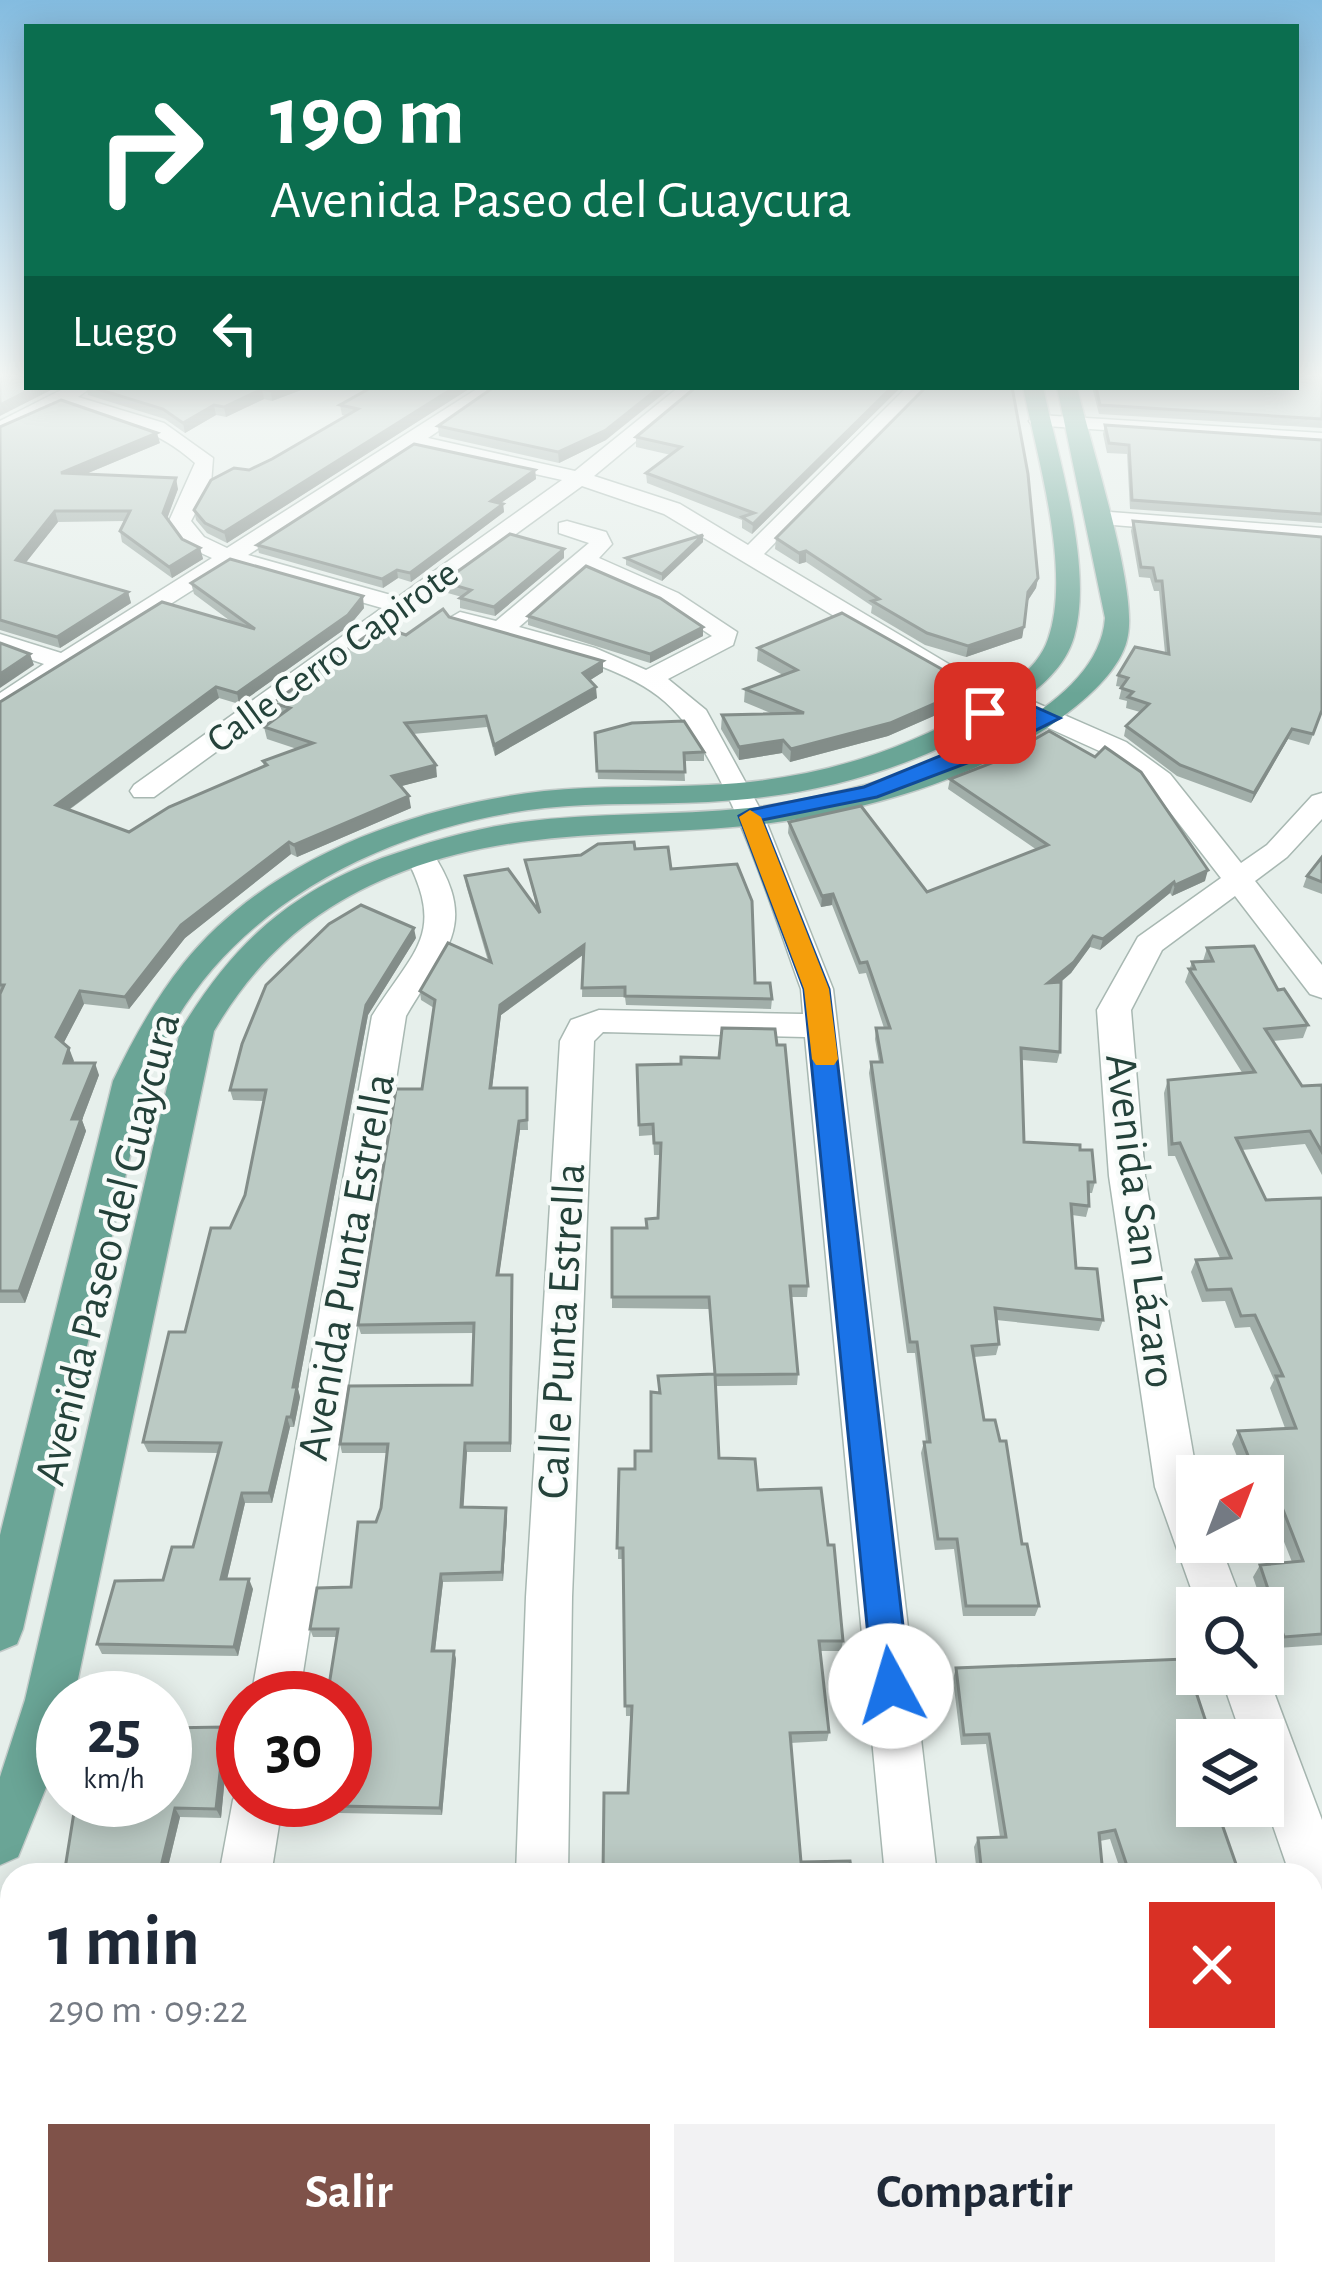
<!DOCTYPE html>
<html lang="es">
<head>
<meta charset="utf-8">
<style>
	:root { --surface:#fff; --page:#f2f2f3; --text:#1f2937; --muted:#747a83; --accent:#7f5249 }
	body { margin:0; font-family:"Alegreya Sans",sans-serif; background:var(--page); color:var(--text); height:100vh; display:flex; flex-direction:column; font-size:45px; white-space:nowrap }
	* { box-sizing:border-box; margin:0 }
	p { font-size:39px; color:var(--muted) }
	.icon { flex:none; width:66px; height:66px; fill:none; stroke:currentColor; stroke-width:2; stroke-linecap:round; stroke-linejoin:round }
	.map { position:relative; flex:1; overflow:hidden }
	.drawer { position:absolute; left:0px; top:1863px; width:1323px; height:423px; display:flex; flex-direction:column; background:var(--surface); border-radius:36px 36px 0 0; box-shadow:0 6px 30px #0003 }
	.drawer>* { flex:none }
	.guide { position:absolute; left:24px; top:24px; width:1275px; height:366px; border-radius:0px; box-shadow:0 6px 30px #0003; background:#0b6e4f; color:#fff; overflow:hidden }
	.needle { width:78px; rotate:42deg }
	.tools { position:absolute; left:1176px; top:1455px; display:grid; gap:24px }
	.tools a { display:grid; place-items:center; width:108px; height:108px; border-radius:0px; background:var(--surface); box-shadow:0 6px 30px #0003; font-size:60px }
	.speed { position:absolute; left:36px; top:1671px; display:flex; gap:24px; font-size:60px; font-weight:700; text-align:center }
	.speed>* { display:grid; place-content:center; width:156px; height:156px; border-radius:50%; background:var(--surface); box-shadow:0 6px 30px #0003; line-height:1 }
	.speed small { font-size:30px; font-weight:400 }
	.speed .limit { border:18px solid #d22; background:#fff; color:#111 }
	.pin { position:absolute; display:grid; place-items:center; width:102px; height:102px; color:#fff; margin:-51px; border-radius:24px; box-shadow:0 6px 18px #0006 }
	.me { position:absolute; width:132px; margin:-66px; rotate:354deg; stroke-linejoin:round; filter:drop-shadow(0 0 9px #0008) }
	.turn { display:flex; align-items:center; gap:42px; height:252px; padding:0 48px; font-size:54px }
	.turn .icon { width:156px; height:156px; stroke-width:2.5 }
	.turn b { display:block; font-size:84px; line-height:102px }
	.then { display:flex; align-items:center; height:114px; padding:0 48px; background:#0003; gap:24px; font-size:45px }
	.round { display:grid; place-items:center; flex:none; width:126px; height:126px; border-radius:0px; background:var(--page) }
	.summary { display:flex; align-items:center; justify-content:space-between; height:204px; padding:0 48px }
	h1 { font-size:72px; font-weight:700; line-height:90px }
	.primary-button { display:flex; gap:24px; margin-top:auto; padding:24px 48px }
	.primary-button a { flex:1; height:138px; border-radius:0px; background:var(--accent); color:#fff; font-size:48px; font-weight:700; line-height:138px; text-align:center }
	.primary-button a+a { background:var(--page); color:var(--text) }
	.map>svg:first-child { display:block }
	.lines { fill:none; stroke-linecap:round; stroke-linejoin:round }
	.minor-casing { stroke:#a8b8b2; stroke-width:3 }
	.major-casing { stroke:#c2cac8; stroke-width:3 }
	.minor { fill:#fff; fill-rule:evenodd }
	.major { fill:#6aa596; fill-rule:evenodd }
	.wall { fill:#a1aea9 }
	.shaded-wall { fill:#838d89 }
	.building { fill:#bbcac4; stroke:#838d89; stroke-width:3 }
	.route { fill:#1a73e8; stroke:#114b97; stroke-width:3 }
	.slow { fill:#f59e0b }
	.labels { text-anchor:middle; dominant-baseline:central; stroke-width:9; stroke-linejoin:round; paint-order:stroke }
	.far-street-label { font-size:39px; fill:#24423a; stroke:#f7fbf9 }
	.street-label { font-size:45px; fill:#24423a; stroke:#f7fbf9 }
</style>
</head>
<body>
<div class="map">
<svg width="1322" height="2284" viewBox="0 0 1322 2284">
	<rect width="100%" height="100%" fill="#e6efeb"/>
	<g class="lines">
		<g class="minor-casing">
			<g id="minor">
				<path d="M67,387H92L78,397L164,423L213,458L211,484L191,521L204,537L227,548L480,387H503L428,438L575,471L679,387H701L594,476L680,504L748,545L907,387H928L764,554L952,666L1126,742L1170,774L1241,863L1267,845L1312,796L1322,793V819L1287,857L1255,881L1322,965V998L1310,994L1235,896L1162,950L1131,1010L1145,1176L1197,1476V1542H1219L1244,1608H1198L1155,1487L1109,1176L1097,1010L1138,937L1221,878L1150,786L1106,754L934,676L664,514L582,486L154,797H134L130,791L134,785L382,608L232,565L0,712V693L44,664L0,649V634L61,653L212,558L188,547L169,521L195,463C158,429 111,417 63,405L0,435V421ZM414,447L562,480L398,597L248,555Z"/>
				<path d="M1039,415L1322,433V445L1032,425L1029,421Z"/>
				<path d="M1097,511L1322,528V542L1089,523V513Z"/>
				<path d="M567,521L606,532L612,544L599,558L678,593L737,632L733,645L668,679L706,710L764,816L833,989L937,1875H885L805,1037L603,1032L594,1041L572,1597L568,1875H516L526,1597L560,1041L571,1020L599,1010L803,1014L801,989C771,909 725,746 658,696C610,659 511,640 451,624L448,619L460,612L496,621L589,543L559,533V523ZM586,569L662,603L712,636L646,670L595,648L519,627Z"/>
				<path d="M420,846L430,849C481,925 445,949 406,1016L299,1698H251L372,1016C414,949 447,935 405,855Z"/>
				<path d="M1263,1663L1322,1820V1917L1311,1913V1875H1290L1263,1797V1740H1243L1220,1674H1263Z"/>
				<path d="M243,1781V1800H283L271,1875H219L233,1800Z"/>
				<path d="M147,2274H209L208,2284H146Z"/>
				<rect x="502" y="2274" width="62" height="10"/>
				<path d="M922,2274H984L983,2284H921Z"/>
			</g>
		</g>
		<g class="major-casing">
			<g id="major">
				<path d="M1023,387H1043C1058,458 1094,567 1074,637C1064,672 1030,696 1001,715C914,770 811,797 708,802C654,805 599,802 545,808C402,824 249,894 174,1023C164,1042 156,1062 147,1081L23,1629L17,1644L0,1651V1535L113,1081C133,1039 154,1001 183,964C268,858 414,806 544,791C599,785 654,788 708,785C803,781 895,756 977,707C1003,691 1038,670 1048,639C1072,571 1037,457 1023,387Z"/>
				<path d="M1057,387H1077C1090,443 1137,586 1128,635C1124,663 1096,690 1075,707C988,779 856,815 745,826C628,837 516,828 404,871C319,903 259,954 214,1031L74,1698H63L62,1748L18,1857L0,1865V1777L25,1700L180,1031C233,944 286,895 382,858C427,842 475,828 522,822C597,812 673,816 749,808C844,798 1097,735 1105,618Z"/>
			</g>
		</g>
		<use href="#minor" class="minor"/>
		<use href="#major" class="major"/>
	</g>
	<g class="wall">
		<path d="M1322,375V428L1099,414L1092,387H1296Z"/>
		<path d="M86,387H309L272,401L264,399L226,417L216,415L185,433L165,419L88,395Z"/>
		<path d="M472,387L227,543L207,533L196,520L194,510L249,470L272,459L346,416L342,415L340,405Z"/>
		<path d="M901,387L752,534L742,528V520L647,483L646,473L671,455L636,447V437Z"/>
		<path d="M1105,425L1322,440V523L1130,509L1127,454L1107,453L1103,434Z"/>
		<path d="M438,426L606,440L559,463L439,436Z"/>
		<path d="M0,427L160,443L86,474L178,489L167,519L182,539L200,548L203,559L172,578L122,542L120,531L125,521L58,522L26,562L128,592L131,603L60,648L0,630Z"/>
		<path d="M535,470L536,479L501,503L503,504L504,512L411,582L398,578L383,588L259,553L257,545Z"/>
		<path d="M1133,521L1322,711L1309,745L1288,739L1251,803L1177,776L1124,736L1126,726L1140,712L1126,708L1127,701L1119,699L1122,687L1116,686L1118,675L1165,653L1159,591H1154L1150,578L1139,577L1131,531Z"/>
		<path d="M703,535V542L662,581L626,565V558Z"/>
		<path d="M776,538L1038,578L1036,588L1027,602L1022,638L966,657L925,645L871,613L872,606L806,562L799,564L775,549Z"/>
		<path d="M564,558L495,616L460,608V598L462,597L444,592L443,582Z"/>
		<path d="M191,583L364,608L349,626L239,704L219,698L69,810L129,832L264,767L263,761L297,749L267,739L264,727L280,716L275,715L273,703L406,635L449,617L603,661V672L590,680L597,698L495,756L487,727L413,734L437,777L401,786L411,808L297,857L291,854L185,938L129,1009L84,1004L63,1044L69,1048L73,1063L99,1075L82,1120L86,1131L25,1303H0V702L233,623L194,594Z"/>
		<path d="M528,616L703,636L650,663L528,625Z"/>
		<path d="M758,648L954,676L953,685L961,704L888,736L790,762L782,753L739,760L721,729L722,715L773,714L744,702L745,689L783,675L757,661Z"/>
		<path d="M595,733L704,752V761H684L685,781L598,779Z"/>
		<path d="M1016,750L1205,881L1172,896L1170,893L1100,950L1090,947L1071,973L1061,982L1060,1052L1057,1063L1022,1060L1024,1142L1080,1150L1095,1182L1092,1193H1089V1206L1086,1217L1072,1215L1076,1268L1103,1320L1099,1331L996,1320L999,1344L996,1355L974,1357L984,1420L1039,1606L1035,1616H963L954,1549L935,1550L921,1453L924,1442H926L915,1353H907L869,1073L871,1062H879L875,1039L876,1028H884L866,973L859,974L832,905L821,907L788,833L789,822L927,892L1037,850L948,789L950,779L1016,754Z"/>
		<path d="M635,849L671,869L755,983L772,999L771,1009L626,1005L625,997H582L583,955L501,1015L492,1088H527L528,1130H520L499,1275L513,1284L511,1452H467L463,1507L507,1517L503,1581L443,1582L435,1651H454L456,1659L442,1815L339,1813L336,1806L348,1732H345V1698L337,1637H313L310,1629L351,1587L381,1508L387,1453H342L340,1444L472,1385L473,1333L361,1334L358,1325L422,1089L434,1008L421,1000L420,991L488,961L466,885L465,876L537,909L525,860Z"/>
		<path d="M1322,857V894L1303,887L1307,876Z"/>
		<path d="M416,938L368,1015L298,1389L300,1397L294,1427H290L272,1503H245L227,1579L253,1589L238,1656L102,1654L97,1644L163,1580L193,1547L219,1453L148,1452L143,1442L185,1332L245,1195L264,1101L233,1100L230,1090Z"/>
		<path d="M1207,948L1278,990L1308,1025L1303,1038L1273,1041L1302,1086L1322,1085V1175L1305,1144L1242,1150L1266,1200L1322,1198V1645L1277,1648L1253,1577L1260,1565L1292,1562L1271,1509H1263V1476H1224L1223,1472L1228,1460L1238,1459L1232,1444L1238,1431L1285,1428L1270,1388L1274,1380L1250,1327L1235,1328L1225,1301L1202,1302L1191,1272L1196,1260L1220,1258L1175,1156H1168L1164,1093L1168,1080L1243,1074L1185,982L1192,962L1203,961Z"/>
		<path d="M637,1065L808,1286L807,1297H791L798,1374L797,1385L716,1386L719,1458L828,1545L843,1641L841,1651H820L829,1732L827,1741L790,1743L603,1875L628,1793L632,1716H626L623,1559H618L619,1469H635L651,1451L659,1393L658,1376L714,1374L709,1309L612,1308V1228H646L658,1218L660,1155H654L653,1135L639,1136Z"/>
		<path d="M956,1668L1233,1806L1228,1815H1219L1237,1867L1231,1875H1122L1110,1839L1100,1841L1103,1875H977L974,1847L978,1838L1000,1837L986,1744L961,1745L953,1679Z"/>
		<path d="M225,1727L229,1735L221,1818L180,1817L166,1875H64L123,1807Z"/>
		<path d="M12,1912V2003H0V1913Z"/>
		<path d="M1026,2274H1311L1322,2284H1027Z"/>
	</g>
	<g class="shaded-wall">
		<path d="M35,387H57L0,416V405Z"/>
		<path d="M281,387H309L272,401L271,391Z"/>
		<path d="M455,387H472L227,543L224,532Z"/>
		<path d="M660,387H672L606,440L559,463L558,452Z"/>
		<path d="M892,387H901L752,534L753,524Z"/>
		<path d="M262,389L264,399L226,417L224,407Z"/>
		<path d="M214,405L216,415L185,433L183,423Z"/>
		<path d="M157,433L160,443L64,483L61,473Z"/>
		<path d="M535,470L536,479L492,509L491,501Z"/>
		<path d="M176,478L178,489L165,524L163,513Z"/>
		<path d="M503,504L504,512L411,582L410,573Z"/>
		<path d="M55,511L58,522L20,570L16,560Z"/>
		<path d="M703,535V542L662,581V574Z"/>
		<path d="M200,548L203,559L172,578L169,567Z"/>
		<path d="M564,549V558L495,616L494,607Z"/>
		<path d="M806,551V562L799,564V553Z"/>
		<path d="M397,570L398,578L383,588L382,579Z"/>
		<path d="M1038,578L1036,588L1026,603L1028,592Z"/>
		<path d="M128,592L131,603L60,648L57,637Z"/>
		<path d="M363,596L364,608L349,626L239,704L237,693Z"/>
		<path d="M703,627V636L650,663V654Z"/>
		<path d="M1024,627L1022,638L966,657L968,646Z"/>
		<path d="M30,654L34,665L0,688V674Z"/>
		<path d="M603,661V672L584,684L583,673Z"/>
		<path d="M216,687L219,698L60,816L56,805Z"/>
		<path d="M596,687L597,698L495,756L494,745Z"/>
		<path d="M963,691L961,704L888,736L790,762L791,749Z"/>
		<path d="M1292,729L1288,739L1251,803L1254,793Z"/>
		<path d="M783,740L782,753L739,760V747Z"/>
		<path d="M436,765L437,777L394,788L392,776Z"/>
		<path d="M409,796L411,808L297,857L294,845Z"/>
		<path d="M289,842L291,854L185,938L129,1009L125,997L181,925Z"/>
		<path d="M1208,870L1205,881L1172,896L1175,885Z"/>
		<path d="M1174,882L1170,893L1100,950L1103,939Z"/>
		<path d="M833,894L832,905L821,907L822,896Z"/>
		<path d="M414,928L416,938L368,1015L298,1389L300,1397L294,1427L291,1417L293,1387L366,1005Z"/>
		<path d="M1093,936L1090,947L1071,973L1046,994L1048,983Z"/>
		<path d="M584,945V954L501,1015L491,1097L490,1088L500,1005Z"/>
		<path d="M80,991L84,1004L60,1050L56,1037Z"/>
		<path d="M69,1048L74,1061L69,1075L64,1063Z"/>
		<path d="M95,1063L99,1075L82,1120L86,1131L25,1303L19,1291L72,1119Z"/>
		<path d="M519,1121L520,1130L498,1284L497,1275Z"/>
		<path d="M512,1275L513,1284L511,1452L510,1443Z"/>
		<path d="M287,1417L290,1427L272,1503L269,1493Z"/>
		<path d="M465,1443L467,1452L463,1516L461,1507Z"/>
		<path d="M242,1493L245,1503L225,1588L221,1579Z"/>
		<path d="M506,1508L507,1517L503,1581L502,1572Z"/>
		<path d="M441,1574L443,1582L434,1659L432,1651Z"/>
		<path d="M249,1579L253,1589L238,1656L234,1647Z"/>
		<path d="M454,1651L456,1659L442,1815L440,1808Z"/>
		<path d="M225,1727L229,1735L221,1818L216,1809Z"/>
		<path d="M175,1808L180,1817L166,1875H159Z"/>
	</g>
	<g class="building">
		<path d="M0,375H27V387H35L0,405Z"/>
		<path d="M1296,375H1322V419L1100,405L1096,387H1296Z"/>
		<path d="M91,387H281L271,391L262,389L224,407L214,405L183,423L163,409Z"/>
		<path d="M372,387H455L224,532L205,523L194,510L211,480L234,468L249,470L272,459L358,409L340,405Z"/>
		<path d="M494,387H660L606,430L558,452L438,426Z"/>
		<path d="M696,387H892L753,524L742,517L754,513L646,473L681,447L636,437Z"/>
		<path d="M926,387H1012L1028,474L1038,578L1028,592L1024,627L968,646L927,633L872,601L879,599L806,551L799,553L776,538Z"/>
		<path d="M61,400L157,433L61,473L176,478L163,513L182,539L200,548L169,567L120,531L130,511H55L16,560L128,592L57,637L0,620V427Z"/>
		<path d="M1105,425L1322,440V514L1132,500L1129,445L1109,443Z"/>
		<path d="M414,444L535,470L491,501L503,504L410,573L397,570L382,579L257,545Z"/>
		<path d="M1133,521L1322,537V710L1313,734L1292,729L1254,793L1180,765L1126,726L1149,704L1128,697L1133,692L1121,688L1128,678L1118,675L1135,647L1169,654L1162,581H1156L1153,568L1141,567Z"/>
		<path d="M510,534L564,549L494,607L460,598L471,590L443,582Z"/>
		<path d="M703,535L662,574L626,558Z"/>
		<path d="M230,559L363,596L348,615L237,693L216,687L56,805L129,832L169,807L267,765L263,761L313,743L264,727L290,708L273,703L380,626L406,635L443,609L449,617L603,661L583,673L596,687L494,745L486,716L405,723L436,765L392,776L409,796L294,845L289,842L181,925L125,997L80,991L56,1037L69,1048L64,1063H95L72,1119H81L19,1291H0V994L4,985H0V702L162,602L255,629L191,583Z"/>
		<path d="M586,566L660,598L703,627L650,654L528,616Z"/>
		<path d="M842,613L954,676L946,681L963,691L890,723L791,749L783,740L739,747L722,715L804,713L745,689L797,670L758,648Z"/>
		<path d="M0,643L30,654L0,674Z"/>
		<path d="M684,721L704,752L684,753L685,772L597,771L595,733L632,723Z"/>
		<path d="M1049,731L1095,757L1105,747L1141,772L1208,870L1175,885L1174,882L1103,939L1093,936L1074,962L1048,983L1061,982L1060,1052L1021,1048L1024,1142L1080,1145V1150H1092L1095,1182H1088L1089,1206L1071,1204L1076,1268L1097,1269L1103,1320L995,1308L999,1344L972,1346L984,1420H995L1000,1441H1006L1022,1544H1027L1039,1606H966L957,1539H938L924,1442H930L917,1342H910L871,1062H882L876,1028H890L867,962L860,963L833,894L822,896L789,822L861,806L927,892L1048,845L950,779L1020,752L1016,750Z"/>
		<path d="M634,842L635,849L668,847L671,869L737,864L752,901L755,983H770L772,999L625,996V987L582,988L584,945L500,1005L490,1088H527V1120L519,1121L497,1275H512L510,1443H465L461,1507L506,1508L502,1572L441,1574L432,1651H454L440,1808L336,1806L337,1800H345V1748L349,1724H345V1698H327L338,1629H310L317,1588L351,1587L358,1522H376L381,1508L388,1444H340L349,1386L472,1385L474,1323L358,1325L396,1089H422L435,1000L420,991L448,943L491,962L465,876L508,869L540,913L525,860L581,855L598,844Z"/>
		<path d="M1322,857V882L1307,876Z"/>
		<path d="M361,905L414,928L366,1005L293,1387H297L291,1417H287L269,1493H242L221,1579H249L234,1647L97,1644L115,1581L163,1580L172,1547H193L221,1443L143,1442L169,1332H185L211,1228H230L245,1195L266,1090H230L242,1044L266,985L329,924Z"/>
		<path d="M1254,946L1278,990L1284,989L1308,1025L1265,1029L1302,1086L1322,1085V1152L1310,1131L1236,1138L1266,1200L1322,1198V1634L1284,1637L1260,1565L1303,1561L1278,1497L1263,1498V1476H1232L1228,1460L1249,1458L1238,1431L1296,1428L1276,1376H1283L1255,1315L1241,1316L1231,1289L1207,1290L1196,1260L1231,1258L1180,1143L1172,1144L1168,1080L1255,1072L1189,969H1195L1192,962L1213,961L1207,948Z"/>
		<path d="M722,1028L775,1029L777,1045H785L808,1286H790L798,1374L715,1375L719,1458L755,1459L758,1490L821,1488L828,1545H834L843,1641H819L829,1732L790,1733L801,1862L850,1861L852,1875H603L604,1793H628L632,1706H625L623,1548H617L619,1469H635V1451H651V1392L660,1393L658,1376L715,1374L709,1297H612V1228H647L646,1219L658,1218L661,1143H654L653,1124L639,1125L637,1065L681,1064V1057L719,1058Z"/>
		<path d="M1185,1659L1212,1740H1197V1806H1227L1216,1807L1237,1867L1159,1875H1130L1115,1830L1099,1833L1103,1875H982L978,1838L1006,1837L989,1734L964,1735L956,1668Z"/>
		<path d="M225,1727L216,1809L175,1808L159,1875H64L75,1806L123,1807L125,1800H165V1728Z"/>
		<path d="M12,1912V1996H0V1913Z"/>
		<path d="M1322,2260V2284H1034L1033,2274H1311V2261Z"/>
		<path d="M253,2274H454L453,2284H252Z"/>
		<path d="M598,2274H853V2284H597Z"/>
	</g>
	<linearGradient id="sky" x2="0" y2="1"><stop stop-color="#84bce0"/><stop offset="0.54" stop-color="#f4f8f6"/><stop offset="1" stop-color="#f4f8f6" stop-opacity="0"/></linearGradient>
	<rect width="1322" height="694" fill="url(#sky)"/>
	<path class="route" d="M1006,694L1060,718L983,757L877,797L762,820L829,989L910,1686L904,1699L891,1704L878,1699L873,1686L804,989L739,816L750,810L864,787L1033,718L1008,707L992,717H977V709Z"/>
	<path class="slow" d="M750,810L761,817L829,989L838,1059L834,1065H816L812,1059L804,989L739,817Z"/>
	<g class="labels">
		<g class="far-street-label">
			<text transform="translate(333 657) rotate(-36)">Calle Cerro Capirote</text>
		</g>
		<g class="street-label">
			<text transform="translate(1140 1221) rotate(83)">Avenida San Lázaro</text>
			<text transform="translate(108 1249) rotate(-76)">Avenida Paseo del Guaycura</text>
			<text transform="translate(347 1267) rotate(-80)">Avenida Punta Estrella</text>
			<text transform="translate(562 1331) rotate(-87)">Calle Punta Estrella</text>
		</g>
	</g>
</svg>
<div class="tools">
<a><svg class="needle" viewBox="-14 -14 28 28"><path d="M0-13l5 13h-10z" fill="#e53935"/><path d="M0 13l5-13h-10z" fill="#747a83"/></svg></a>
<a><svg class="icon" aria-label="search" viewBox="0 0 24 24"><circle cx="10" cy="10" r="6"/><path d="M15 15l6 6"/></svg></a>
<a><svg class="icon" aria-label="layers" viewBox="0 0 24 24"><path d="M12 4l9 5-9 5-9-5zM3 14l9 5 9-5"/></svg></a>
</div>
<div class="speed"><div>25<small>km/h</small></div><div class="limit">30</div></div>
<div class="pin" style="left:985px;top:713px;background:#d93025"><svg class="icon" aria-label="arrive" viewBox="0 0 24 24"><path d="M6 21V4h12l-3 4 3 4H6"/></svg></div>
<svg class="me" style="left:891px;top:1686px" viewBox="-20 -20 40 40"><circle r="19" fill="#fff"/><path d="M0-13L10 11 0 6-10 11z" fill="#1a73e8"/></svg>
<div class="guide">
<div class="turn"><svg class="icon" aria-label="right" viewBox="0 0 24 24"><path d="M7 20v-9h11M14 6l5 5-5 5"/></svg><div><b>190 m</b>Avenida Paseo del Guaycura</div></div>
<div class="then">Luego<svg class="icon" aria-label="left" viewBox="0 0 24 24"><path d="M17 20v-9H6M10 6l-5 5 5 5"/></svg></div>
</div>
<section class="drawer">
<div class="summary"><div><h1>1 min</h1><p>290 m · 09:22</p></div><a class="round" style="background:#d93025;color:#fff"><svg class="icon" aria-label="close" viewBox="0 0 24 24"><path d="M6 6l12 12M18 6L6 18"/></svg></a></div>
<div class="primary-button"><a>Salir</a><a>Compartir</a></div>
</section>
</div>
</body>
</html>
